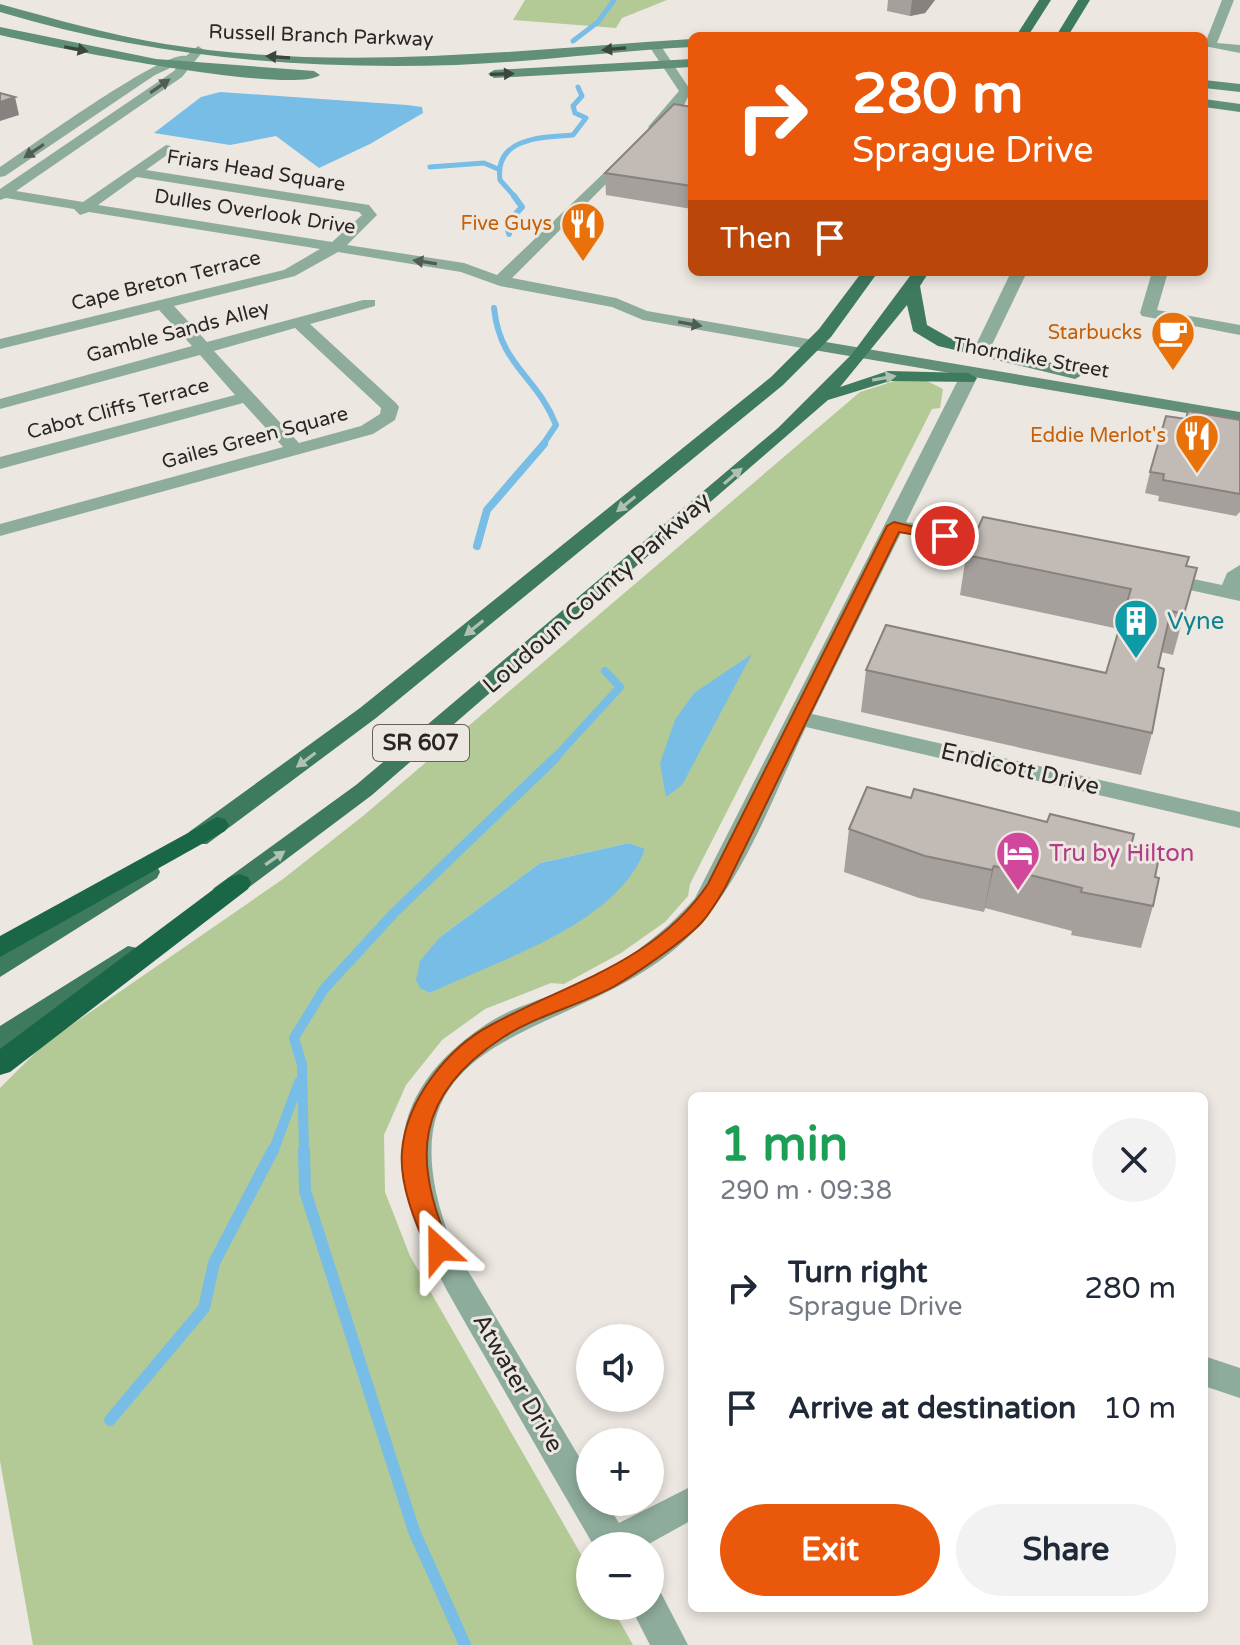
<!DOCTYPE html>
<html lang="en">
<head>
<meta charset="utf-8">
<style>
	:root { --surface:#fff; --page:#f2f2f3; --text:#1f2937; --muted:#747a83; --accent:#ea580c }
	body { margin:0; font-family:"Varela Round",sans-serif; background:var(--page); color:var(--text); height:100vh; display:flex; flex-direction:column; font-size:30px; white-space:nowrap }
	* { box-sizing:border-box; margin:0 }
	p { font-size:26px; color:var(--muted) }
	.icon { flex:none; width:44px; height:44px; fill:none; stroke:currentColor; stroke-width:2; stroke-linecap:round; stroke-linejoin:round }
	.map { position:relative; flex:1; overflow:hidden }
	.side { position:absolute; left:688px; top:1092px; width:520px; height:520px; display:flex; flex-direction:column; background:var(--surface); border-radius:12px; box-shadow:0 4px 12px #0003 }
	.side>* { flex:none }
	.banner { position:absolute; left:688px; top:32px; width:520px; height:244px; border-radius:12px; box-shadow:0 4px 12px #0003; background:#ea580c; color:#fff; overflow:hidden }
	.controls { position:absolute; left:576px; top:1324px; display:grid; gap:16px }
	.controls a { display:grid; place-items:center; width:88px; height:88px; border-radius:50%; background:var(--surface); box-shadow:0 4px 12px #0003; font-size:40px }
	.pin { position:absolute; display:grid; place-items:center; width:68px; height:68px; color:#fff; margin:-34px; border:4px solid #fff; border-radius:50%; box-shadow:0 2px 8px #0007 }
	.me { position:absolute; width:88px; margin:-44px; rotate:336deg; stroke-linejoin:round; filter:drop-shadow(0 0 6px #0008) }
	.turn { display:flex; align-items:center; gap:28px; height:168px; padding:0 32px; font-size:36px }
	.turn .icon { width:104px; height:104px; stroke-width:2.5 }
	.turn b { display:block; font-size:56px; line-height:68px }
	.then { display:flex; align-items:center; height:76px; padding:0 32px; background:#0003; gap:16px; font-size:30px }
	.round { display:grid; place-items:center; flex:none; width:84px; height:84px; border-radius:42px; background:var(--page) }
	.overview { display:flex; align-items:center; justify-content:space-between; height:136px; padding:0 32px }
	h1 { font-size:48px; font-weight:700; line-height:60px; color:#1e9e55 }
	.action { display:flex; gap:16px; margin-top:auto; padding:16px 32px }
	.action a { flex:1; height:92px; border-radius:48px; background:var(--accent); color:#fff; font-size:32px; font-weight:700; line-height:92px; text-align:center }
	.action a+a { background:var(--page); color:var(--text) }
	ul { padding:0; list-style:none }
	li { display:flex; align-items:center; gap:24px; height:120px; padding:0 32px }
	li div { flex:1 }
	li b { display:block; font-size:30px }
	li em { font-style:normal }
	.map>svg:first-child { display:block }
	.green { fill:#b3ca97; fill-rule:evenodd }
	.water { fill:#78bde6 }
	.lines { fill:none; stroke-linecap:round; stroke-linejoin:round }
	.stream-far4 { stroke:#78bde6; stroke-width:5 }
	.stream-far3 { stroke:#78bde6; stroke-width:6 }
	.stream-far2 { stroke:#78bde6; stroke-width:8 }
	.stream-far1 { stroke:#78bde6; stroke-width:10 }
	.stream { stroke:#78bde6; stroke-width:12 }
	.street { fill:#8eac9c; fill-rule:evenodd }
	.secondary { fill:#618f77; fill-rule:evenodd }
	.primary { fill:#3e7a5d; fill-rule:evenodd }
	.highway { fill:#196747; fill-rule:evenodd }
	.wall { fill:#a6a09c }
	.shaded-wall { fill:#87827f }
	.building { fill:#c1bab5; stroke:#87827f; stroke-width:2 }
	.oneway { fill:#3a463e }
	.oneway2 { fill:#515c55 }
	.oneway3 { fill:#afc1b2 }
	.route { fill:#ea580c; stroke:#983908; stroke-width:2 }
	.labels { text-anchor:middle; dominant-baseline:central; stroke-width:6; stroke-linejoin:round; paint-order:stroke }
	.far-street-label { font-size:20px; fill:#292725; stroke:#ece7e0 }
	.far-food-label { font-size:20px; fill:#c56008; stroke:#ece7e0; text-anchor:end }
	.shield { fill:#ece7e0; stroke:#64615d; stroke-width:2 }
	.shield-label { font-size:22px; font-weight:bold; fill:#292725 }
	.street-label { font-size:24px; fill:#292725; stroke:#ece7e0 }
	.culture-label { font-size:24px; fill:#0d838f; stroke:#ece7e0; text-anchor:start }
	.hotel-label { font-size:24px; fill:#b23c85; stroke:#ece7e0; text-anchor:start }
</style>
</head>
<body>
<div class="map">
<svg width="1240" height="1645" viewBox="0 0 1240 1645">
	<rect width="100%" height="100%" fill="#ece7e0"/>
	<g class="green">
		<path d="M525,0H667L622,18L616,28L513,20Z"/>
		<path d="M901,379H923L943,389L940,408L932,409L690,884L688,896L665,922L621,953L564,984L551,983L485,1009L442,1040L406,1085L384,1135L385,1192L410,1256L590,1570V1606H611L633,1645H33L0,1461V1088L44,1044L283,879L363,816L860,392ZM629,843L645,850L479,969L430,993L440,937L540,863Z"/>
	</g>
	<g class="water">
		<path d="M220,92L407,105L422,107L423,113L370,144L319,168L276,136L230,145L154,133L201,97Z"/>
		<path d="M752,654L682,785L666,797L660,763L675,720L694,693Z"/>
		<path d="M629,843L645,849C618,925 497,960 430,993L420,988L416,980L420,961L440,937L540,863Z"/>
	</g>
	<g class="lines">
		<g class="stream-far4">
			<path d="M573,41L598,22L614,0"/>
			<path d="M430,167L484,163L498,169"/>
			<path d="M516,198L500,180C494,137 544,137 573,135L586,118L575,113L573,106L582,96L578,87"/>
		</g>
		<g class="stream-far3">
			<path d="M509,234L507,223L522,207L514,196"/>
			<path d="M494,308C500,366 537,376 556,425L542,446"/>
		</g>
		<g class="stream-far2">
			<path d="M477,546L487,510L544,444"/>
			<path d="M554,759L620,687L605,671"/>
		</g>
		<g class="stream-far1">
			<path d="M273,1152L299,1082"/>
			<path d="M304,1152L302,1065L294,1038L324,989L394,913L556,757"/>
		</g>
		<g class="stream">
			<path d="M304,1150L305,1191L414,1531L465,1645"/>
			<path d="M110,1420L204,1308L214,1263L273,1150"/>
		</g>
		<g class="street">
			<path d="M1222,0H1234L1217,43L1240,45V53L1204,46Z"/>
			<path d="M655,42L659,43L691,91L684,105L655,131L648,127L679,91L649,46Z"/>
			<path d="M198,46L204,50L182,77L16,191L83,202L166,145L171,146V152L146,170L369,205L377,215L347,245L464,263L497,275L629,149L636,153L634,156L512,278L616,298L647,311L814,340L822,345L814,350L643,320L612,307L500,286L461,272L338,252L295,276L174,306L207,342L363,300H375V306L310,324L396,403L399,407L395,420L373,434L0,536V524L283,447L243,403L0,469V457L235,395L200,355L0,409V399L192,346L159,310L0,349V339L284,270L320,249L89,212L80,215L74,209L6,198L0,200V189L174,71L181,63L155,75L5,176L0,177V167C27,149 165,49 186,56ZM137,177L359,212L362,215L332,242L98,205ZM295,328L381,408L380,414L361,426L299,443L214,351Z"/>
			<path d="M1011,272H1027L989,351L987,355H975L973,351Z"/>
			<path d="M1152,272H1168L1157,310L1240,325V335L1142,316L1140,313Z"/>
			<path d="M968,373L977,378L906,522L1002,541L1012,547L1002,553L901,533L812,714L1240,812V828L806,727C773,796 741,889 684,941C571,1046 366,1021 452,1244L590,1475V1502H606L619,1523L692,1486V1520L645,1546H594C557,1483 521,1420 485,1357C418,1240 338,1124 485,1025C510,1008 540,1000 568,989C617,968 660,938 695,898L959,378Z"/>
			<path d="M1240,565V601L1153,582L1150,578L1160,572L1222,585L1227,573Z"/>
			<path d="M1204,1356L1240,1368V1398L1204,1386Z"/>
			<path d="M650,1589L661,1593L688,1645H650L630,1606H650Z"/>
		</g>
		<g class="secondary">
			<path d="M0,4C55,19 109,35 165,44C341,72 516,50 692,39V47C613,51 535,62 456,65C301,70 149,57 0,12Z"/>
			<path d="M0,27L156,59L314,71L320,75C292,96 45,46 0,35Z"/>
			<path d="M692,59V67L494,78L488,74L494,70Z"/>
			<path d="M1204,80L1240,84V92L1204,88Z"/>
			<path d="M1204,99L1240,104V112L1204,107Z"/>
			<path d="M814,340L1240,412V422L808,349V341Z"/>
			<path d="M981,346L1081,370L1084,374L1075,379L975,355L973,351Z"/>
		</g>
		<g class="primary">
			<path d="M1039,0H1051L1028,36H1016Z"/>
			<path d="M1078,0H1090L1068,36H1056Z"/>
			<path d="M862,272H878L831,337L783,385L376,718L207,844H189L186,838L189,832L360,708L771,377L819,329Z"/>
			<path d="M913,272H929L920,286L927,325L950,338L989,351L981,356L938,346L913,331L907,305L840,387L888,371L968,373L977,378L974,382L890,381L828,400L372,795L232,900H214L210,894L214,888L356,785L778,428L852,354Z"/>
			<path d="M148,863L157,866L160,872L157,878L0,977V954Z"/>
			<path d="M128,946L137,948L141,955L137,962L0,1050V1026Z"/>
		</g>
		<g class="highway">
			<path d="M217,817L225,819L229,825L225,831L0,957V936Z"/>
			<path d="M239,874L248,877L251,883L248,889L10,1072L0,1075V1049L230,877Z"/>
		</g>
	</g>
	<g class="wall">
		<path d="M888,0H935L925,13L910,16L887,11Z"/>
		<path d="M692,107V209L606,195L605,173Z"/>
		<path d="M1186,419L1240,420V512L1236,516L1158,501L1159,496L1145,493L1150,472Z"/>
		<path d="M966,555L1187,566L1186,608L1173,655L1161,652L1158,667L1152,733L1141,775L861,712L866,670L1106,673L1119,629L960,595Z"/>
		<path d="M911,798L1131,846L1155,877L1153,906L1141,948L1071,935L1072,931L985,908L984,912L919,898L844,872L849,829Z"/>
	</g>
	<g class="shaded-wall">
		<path d="M912,0H935L925,13L910,16Z"/>
		<path d="M15,97L19,115L0,121V102Z"/>
		<path d="M994,866L985,908L984,912L992,870Z"/>
	</g>
	<g class="building">
		<path d="M0,93L15,97L0,102Z"/>
		<path d="M674,104L692,107V186L605,173Z"/>
		<path d="M1188,411L1240,420V494L1163,480L1164,474L1150,472L1166,416L1186,419Z"/>
		<path d="M983,517L1189,557L1186,566L1197,568L1184,614L1171,611L1158,667L1164,669L1152,733L866,670L886,625L1106,673L1131,589L966,555Z"/>
		<path d="M867,787L911,798L914,789L1047,822L1050,814L1134,834L1131,846L1160,852L1155,877L1159,878L1153,906L1081,892L1082,888L994,866L992,870L925,856L849,829Z"/>
	</g>
	<defs><path id="oneway-solid" d="M-6-.8H1V-3.2L6.5 0L1 3.2V.8H-6Z" transform="scale(2)"/></defs>
	<g class="oneway">
		<use href="#oneway-solid" transform="translate(76 49) rotate(11)"/>
		<use href="#oneway-solid" transform="translate(614 49) rotate(175)"/>
		<use href="#oneway-solid" transform="translate(278 57) rotate(-176)"/>
		<use href="#oneway-solid" transform="translate(502 74) rotate(-2)"/>
	</g>
	<g class="oneway2">
		<use href="#oneway-solid" transform="translate(160 86) rotate(-35)"/>
		<use href="#oneway-solid" transform="translate(34 151) rotate(146)"/>
		<use href="#oneway-solid" transform="translate(425 262) rotate(-171)"/>
		<use href="#oneway-solid" transform="translate(690 324) rotate(10)"/>
	</g>
	<g class="oneway3">
		<use href="#oneway-solid" transform="translate(884 378) rotate(-10)"/>
		<use href="#oneway-solid" transform="translate(733 476) rotate(-41)"/>
		<use href="#oneway-solid" transform="translate(626 504) rotate(141)"/>
		<use href="#oneway-solid" transform="translate(474 628) rotate(141)"/>
		<use href="#oneway-solid" transform="translate(306 760) rotate(143)"/>
		<use href="#oneway-solid" transform="translate(275 858) rotate(-35)"/>
	</g>
	<path class="route" d="M894,522L952,536L945,540L899,532L726,886C719,898 711,912 702,922C687,939 634,975 613,987C578,1006 535,1016 502,1038C415,1095 411,1160 451,1249L447,1256L439,1259L431,1256C416,1226 399,1186 402,1151C406,1101 447,1048 491,1025C568,983 656,962 708,884L887,526Z"/>
	<defs>
		<g id="restaurant-pin" transform="scale(2.3)"><path d="M0 17L-7.5 6A9.5 9.5 0 1 1 7.5 6Z" fill="#e8710a" stroke="#ece7e0"/><path d="M-5-6h1v4h1v-4h1v4h1v-4h1v5L-1.5 .5V6h-2V.5L-5-1ZM5-6V6H3V1.5H1.5Q1.5-4 5-6Z" fill="#fff"/></g>
		<g id="cafe-pin" transform="scale(2.3)"><path d="M0 17L-7.5 6A9.5 9.5 0 1 1 7.5 6Z" fill="#e8710a" stroke="#ece7e0"/><path d="M-5.5-4.5H6V0H3Q3 3.5 0 3.5H-2.5Q-5.5 3.5-5.5 0ZM3-3.2v2h1.7v-2ZM-6 4.5H4V6H-6Z" fill="#fff"/></g>
		<g id="building-pin" transform="scale(2.3)"><path d="M0 17L-7.5 6A9.5 9.5 0 1 1 7.5 6Z" fill="#0f9aa8" stroke="#ece7e0"/><path d="M-4-6H4V6H1V3H-1V6H-4ZM-2.5-4.3h1.7v1.8h-1.7ZM.8-4.3h1.7v1.8H.8ZM-2.5-1h1.7V.8h-1.7ZM.8-1h1.7V.8H.8Z" fill="#fff"/></g>
		<g id="hotel-pin" transform="scale(2.3)"><path d="M0 17L-7.5 6A9.5 9.5 0 1 1 7.5 6Z" fill="#d1479c" stroke="#ece7e0"/><path d="M-6-4.5h1.5V1H6V5H4.5V3h-9V5H-6ZM-4 0a1.8 1.8 0 1 1 3.6 0ZM.5 0V-2.5h3Q6-2.5 6 0Z" fill="#fff"/></g>
	</defs>
	<g fill-rule="evenodd">
		<use href="#restaurant-pin" x="583" y="224"/>
		<use href="#cafe-pin" x="1173" y="333"/>
		<use href="#restaurant-pin" x="1197" y="436"/>
		<use href="#building-pin" x="1136" y="621"/>
		<use href="#hotel-pin" x="1018" y="853"/>
	</g>
	<g class="labels">
		<g class="far-street-label">
			<text transform="translate(321 36) rotate(2)">Russell Branch Parkway</text>
			<text transform="translate(256 171) rotate(9)">Friars Head Square</text>
			<text transform="translate(255 212) rotate(9)">Dulles Overlook Drive</text>
			<text transform="translate(166 281) rotate(-14)">Cape Breton Terrace</text>
			<text transform="translate(178 332) rotate(-15)">Gamble Sands Alley</text>
			<text transform="translate(1031 358) rotate(10)">Thorndike Street</text>
			<text transform="translate(118 409) rotate(-15)">Cabot Cliffs Terrace</text>
			<text transform="translate(255 438) rotate(-15)">Gailes Green Square</text>
		</g>
		<g class="far-food-label">
			<text x="552" y="224">Five Guys</text>
			<text x="1142" y="333">Starbucks</text>
			<text x="1166" y="436">Eddie Merlot's</text>
		</g>
		<rect class="shield" x="373" y="725" width="96" height="36" rx="6"/>
		<g class="shield-label">
			<text x="421" y="743">SR 607</text>
		</g>
		<g class="street-label">
			<text transform="translate(597 593) rotate(-41)">Loudoun County Parkway</text>
			<text transform="translate(1020 769) rotate(13)">Endicott Drive</text>
			<text transform="translate(518 1383) rotate(60)">Atwater Drive</text>
		</g>
		<g class="culture-label">
			<text x="1167" y="621">Vyne</text>
		</g>
		<g class="hotel-label">
			<text x="1049" y="853">Tru by Hilton</text>
		</g>
	</g>
</svg>
<div class="controls">
<a><svg class="icon" aria-label="sound" viewBox="0 0 24 24"><path d="M4 9h4l5-4v14l-5-4H4zM17 9q2 3 0 6"/></svg></a>
<a>+</a>
<a>−</a>
</div>
<div class="pin" style="left:945px;top:536px;background:#d93025"><svg class="icon" aria-label="arrive" viewBox="0 0 24 24"><path d="M6 21V4h12l-3 4 3 4H6"/></svg></div>
<svg class="me" style="left:439px;top:1249px" viewBox="-20 -20 40 40"><path d="M0-17L14 15 0 8-14 15z" fill="#ea580c" stroke="#fff" stroke-width="4"/></svg>
<div class="banner">
<div class="turn"><svg class="icon" aria-label="right" viewBox="0 0 24 24"><path d="M7 20v-9h11M14 6l5 5-5 5"/></svg><div><b>280 m</b>Sprague Drive</div></div>
<div class="then">Then<svg class="icon" aria-label="arrive" viewBox="0 0 24 24"><path d="M6 21V4h12l-3 4 3 4H6"/></svg></div>
</div>
<section class="side">
<div class="overview"><div><h1>1 min</h1><p>290 m · 09:38</p></div><a class="round"><svg class="icon" aria-label="close" viewBox="0 0 24 24"><path d="M6 6l12 12M18 6L6 18"/></svg></a></div>
<ul>
<li><svg class="icon" aria-label="right" viewBox="0 0 24 24"><path d="M7 20v-9h11M14 6l5 5-5 5"/></svg><div><b>Turn right</b><p>Sprague Drive</p></div><em>280 m</em></li>
<li><svg class="icon" aria-label="arrive" viewBox="0 0 24 24"><path d="M6 21V4h12l-3 4 3 4H6"/></svg><div><b>Arrive at destination</b></div><em>10 m</em></li>
</ul>
<div class="action"><a>Exit</a><a>Share</a></div>
</section>
</div>
</body>
</html>
